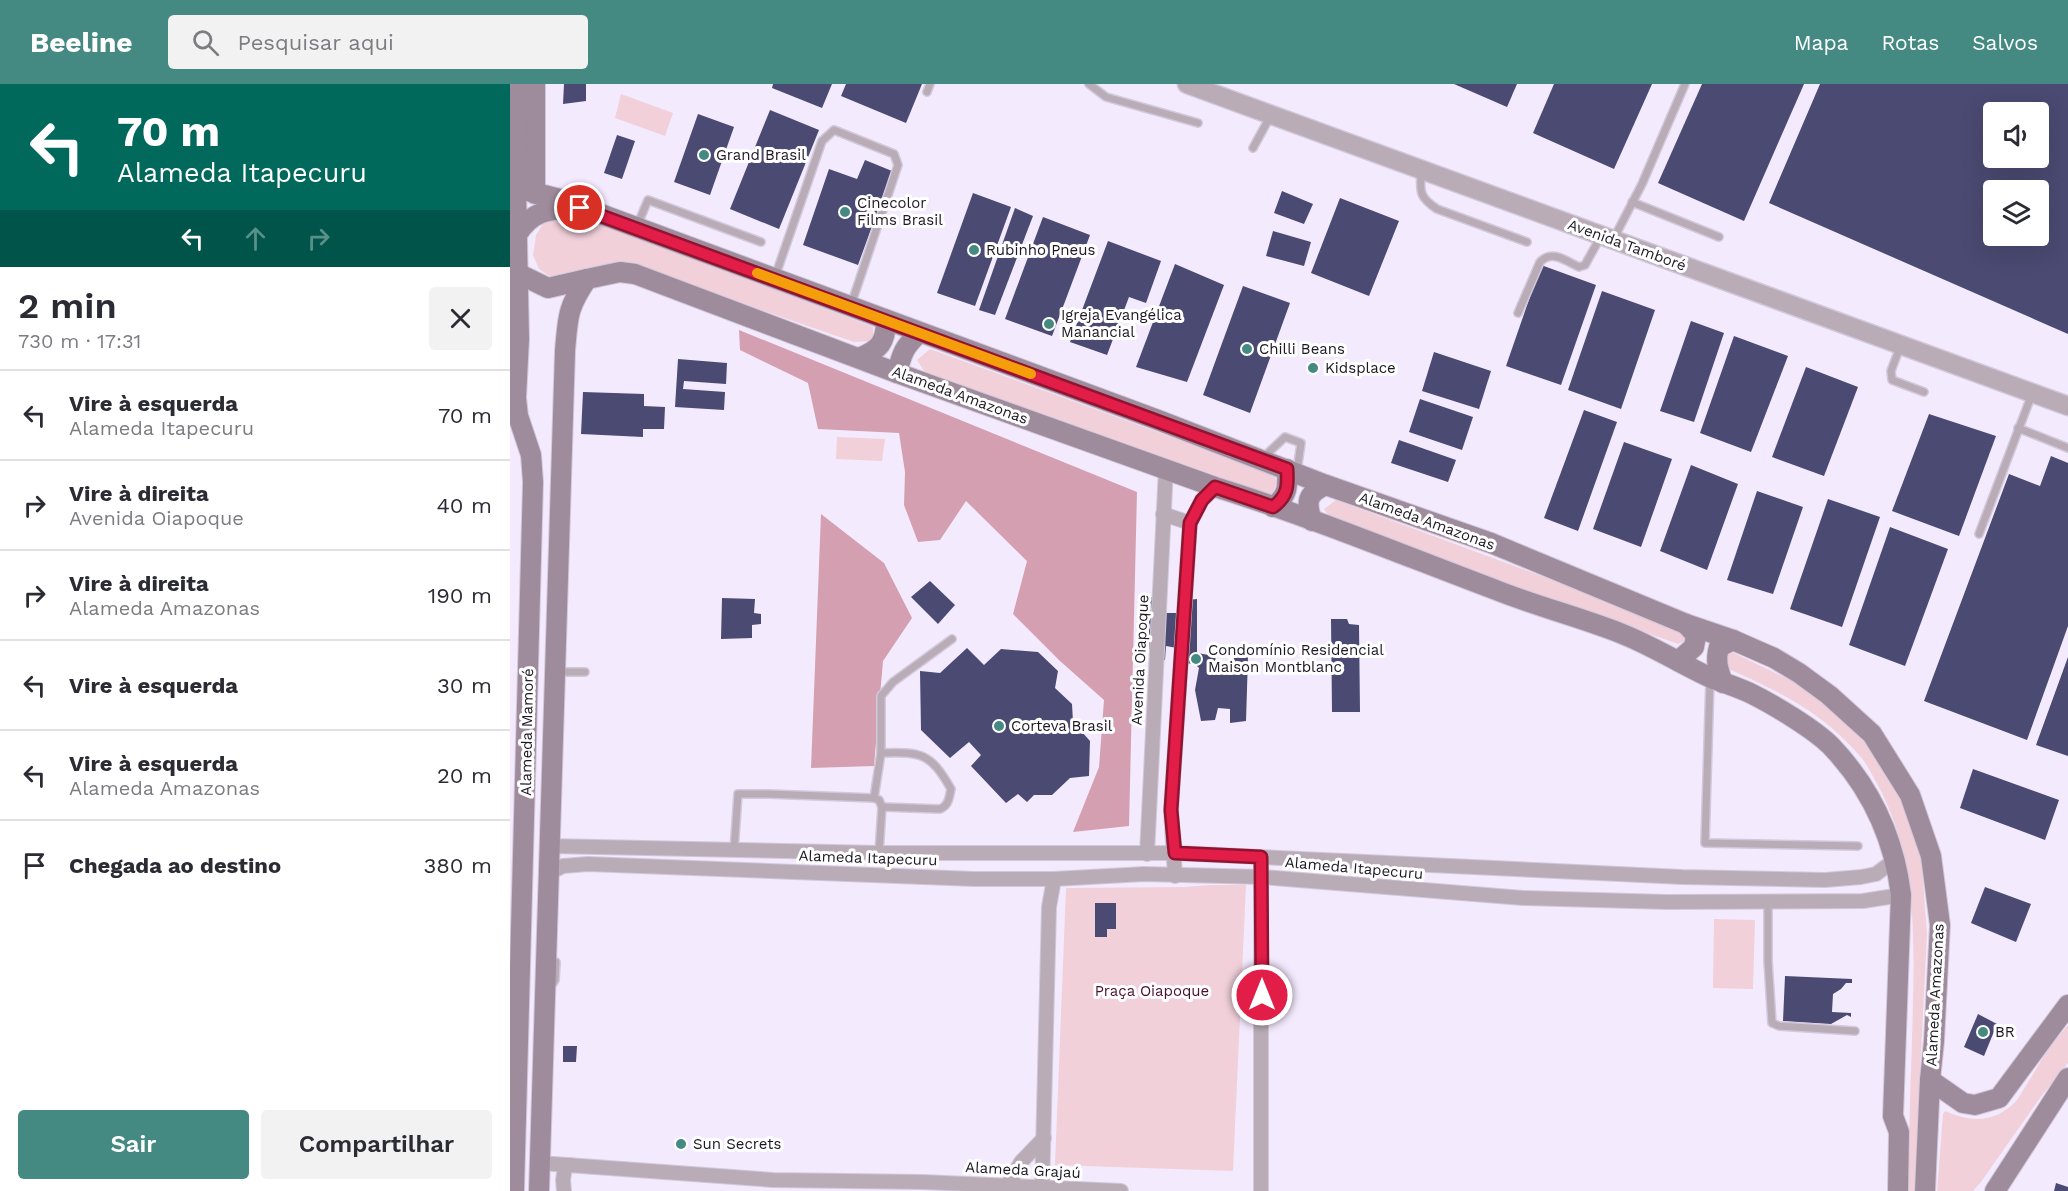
<!DOCTYPE html>
<html lang="pt">
<head>
<meta charset="utf-8">
<style>
	:root { --surface:#fff; --page:#f2f2f3; --text:#2b2b33; --muted:#7c7c81; --line:#e1e1e2; --accent:#448a82 }
	body { margin:0; font-family:"Work Sans",sans-serif; background:var(--page); color:var(--text); height:100vh; display:flex; flex-direction:column; font-size:22px; white-space:nowrap }
	* { box-sizing:border-box; margin:0 }
	p { font-size:20px; color:var(--muted) }
	.icon { flex:none; width:33px; height:33px; fill:none; stroke:currentColor; stroke-width:2; stroke-linecap:round; stroke-linejoin:round }
	.map { position:relative; flex:1; overflow:hidden }
	.sheet { display:flex; flex-direction:column; background:var(--surface); width:510px }
	.sheet>* { flex:none }
	.hud { background:#00695c; color:#fff; overflow:hidden }
	.fabs { position:absolute; left:1473px; top:18px; display:grid; gap:12px }
	.fabs a { display:grid; place-items:center; width:66px; height:66px; border-radius:6px; background:var(--surface); box-shadow:0 6px 24px #0002; font-size:30px }
	.pin { position:absolute; display:grid; place-items:center; width:51px; height:51px; color:#fff; margin:-26px; border:3px solid #fff; border-radius:50%; box-shadow:0 2px 6px #0007 }
	.me { position:absolute; width:66px; margin:-33px; rotate:0deg; stroke-linejoin:round; filter:drop-shadow(0 0 4px #0008) }
	.turn { display:flex; align-items:center; gap:21px; height:126px; padding:0 18px; font-size:27px }
	.turn .icon { width:78px; height:78px; stroke-width:2.5 }
	.turn b { display:block; font-size:42px; line-height:51px }
	.lanes { display:flex; align-items:center; height:57px; padding:0 18px; background:#0003; justify-content:center; gap:30px; direction:ltr }
	.lanes .off { opacity:.35 }
	.round { display:grid; place-items:center; flex:none; width:63px; height:63px; border-radius:6px; background:var(--page) }
	.summary { display:flex; align-items:center; justify-content:space-between; height:102px; padding:0 18px }
	h1 { font-size:36px; font-weight:600; line-height:45px }
	.cta { display:flex; gap:12px; margin-top:auto; padding:12px 18px }
	.cta a { flex:1; height:69px; border-radius:6px; background:var(--accent); color:#fff; font-size:24px; font-weight:600; line-height:69px; text-align:center }
	.cta a+a { background:var(--page); color:var(--text) }
	ul { padding:0; list-style:none }
	li { display:flex; align-items:center; gap:18px; height:90px; padding:0 18px; border-top:2px solid var(--line) }
	li div { flex:1 }
	li b { display:block; font-size:22px }
	li em { font-style:normal }
	header { display:flex; align-items:center; gap:36px; box-sizing:border-box; height:84px; padding:0 30px; background:var(--accent); color:#fff }
	header strong { font-size:28px }
	nav { display:flex; gap:33px; margin-inline-start:auto; font-size:21px }
	.search { width:420px; height:54px; background:var(--page); display:flex; align-items:center; gap:15px; box-sizing:border-box; padding:0 21px; border-radius:6px; color:var(--muted); font-size:22px }
	main { display:flex; flex:1; min-height:0 }
	.map>svg:first-child { display:block }
	.green { fill:#f1d0da }
	.forest { fill:#d4a0b1 }
	.building { fill:#4a4a72; fill-rule:evenodd }
	.lines { fill:none; stroke-linecap:round; stroke-linejoin:round }
	.service-casing { stroke:#d1c8db; stroke-width:10 }
	.minor-casing { stroke:#d1c8db; stroke-width:16 }
	.tertiary-casing { stroke:#d1c8db; stroke-width:21 }
	.secondary-casing { stroke:#d1c8db; stroke-width:22 }
	.service { stroke:#b9acb6; stroke-width:7 }
	.minor { stroke:#b9acb6; stroke-width:14 }
	.tertiary { stroke:#b9acb6; stroke-width:18 }
	.secondary { stroke:#9e8b9b; stroke-width:20 }
	.route-casing { stroke:#92132f; stroke-width:15 }
	.route { stroke:#e11d48; stroke-width:10 }
	.slow { stroke:#f59e0b; stroke-width:10 }
	.poi-dot { fill:#448a82; stroke:#fff; stroke-width:2 }
	.labels { text-anchor:middle; dominant-baseline:central; stroke-width:6; stroke-linejoin:round; paint-order:stroke }
	.poi-label { font-size:15px; fill:#1c1722; stroke:#fff; text-anchor:start }
	.street-label { font-size:15px; fill:#1c1722; stroke:#fff }
	.park-label { font-size:15px; fill:#4c0e2b; stroke:#fff }
</style>
</head>
<body>
<header>
<strong>Beeline</strong>
<div class="search"><svg class="icon" aria-label="search" viewBox="0 0 24 24"><circle cx="10" cy="10" r="6"/><path d="M15 15l6 6"/></svg>Pesquisar aqui</div>
<nav><a>Mapa</a><a>Rotas</a><a>Salvos</a></nav>
</header>
<main>
<section class="sheet">
<div class="hud">
<div class="turn"><svg class="icon" aria-label="left" viewBox="0 0 24 24"><path d="M17 20v-9H6M10 6l-5 5 5 5"/></svg><div><b>70 m</b>Alameda Itapecuru</div></div>
<div class="lanes"><svg class="icon" aria-label="left" viewBox="0 0 24 24"><path d="M17 20v-9H6M10 6l-5 5 5 5"/></svg><svg class="icon off" aria-label="ahead" viewBox="0 0 24 24"><path d="M12 20V5M6 11l6-6 6 6"/></svg><svg class="icon off" aria-label="right" viewBox="0 0 24 24"><path d="M7 20v-9h11M14 6l5 5-5 5"/></svg></div>
</div>
<div class="summary"><div><h1>2 min</h1><p>730 m · 17:31</p></div><a class="round"><svg class="icon" aria-label="close" viewBox="0 0 24 24"><path d="M6 6l12 12M18 6L6 18"/></svg></a></div>
<ul>
<li><svg class="icon" aria-label="left" viewBox="0 0 24 24"><path d="M17 20v-9H6M10 6l-5 5 5 5"/></svg><div><b>Vire à esquerda</b><p>Alameda Itapecuru</p></div><em>70 m</em></li>
<li><svg class="icon" aria-label="right" viewBox="0 0 24 24"><path d="M7 20v-9h11M14 6l5 5-5 5"/></svg><div><b>Vire à direita</b><p>Avenida Oiapoque</p></div><em>40 m</em></li>
<li><svg class="icon" aria-label="right" viewBox="0 0 24 24"><path d="M7 20v-9h11M14 6l5 5-5 5"/></svg><div><b>Vire à direita</b><p>Alameda Amazonas</p></div><em>190 m</em></li>
<li><svg class="icon" aria-label="left" viewBox="0 0 24 24"><path d="M17 20v-9H6M10 6l-5 5 5 5"/></svg><div><b>Vire à esquerda</b></div><em>30 m</em></li>
<li><svg class="icon" aria-label="left" viewBox="0 0 24 24"><path d="M17 20v-9H6M10 6l-5 5 5 5"/></svg><div><b>Vire à esquerda</b><p>Alameda Amazonas</p></div><em>20 m</em></li>
<li><svg class="icon" aria-label="arrive" viewBox="0 0 24 24"><path d="M6 21V4h12l-3 4 3 4H6"/></svg><div><b>Chegada ao destino</b></div><em>380 m</em></li>
</ul>
<div class="cta"><a>Sair</a><a>Compartilhar</a></div>
</section>
<div class="map">
<svg width="1558" height="1107" viewBox="0 0 1558 1107">
	<rect width="100%" height="100%" fill="#f4eafe"/>
	<g class="green">
		<path d="M111,10L163,29L155,52L105,34Z"/>
		<path d="M47,133L81,137L363,243V257L344,258L112,178L44,195L29,185L23,171L26,151L34,138Z"/>
		<path d="M420,265L763,390L767,398L762,411L751,410L416,290L407,276Z"/>
		<path d="M327,353L375,355L372,377L326,375Z"/>
		<path d="M826,416L1175,545L1182,553L1168,560L910,468L819,432L814,425Z"/>
		<path d="M1222,568L1294,603L1320,624L1359,663L1381,697L1392,719L1411,771L1417,850L1404,1107H1398C1399,1057 1400,1007 1402,956C1404,869 1411,777 1366,698C1361,689 1356,678 1349,671C1313,629 1270,608 1221,586L1214,581L1215,574Z"/>
		<path d="M700,801H736L723,1087L545,1081L556,804L674,803Z"/>
		<path d="M1204,835L1245,836L1243,905L1203,904Z"/>
		<path d="M1558,941V979L1530,1014L1471,1098L1463,1107H1427L1433,1030L1435,1027C1462,1039 1486,1039 1507,1016L1539,964Z"/>
	</g>
	<g class="forest">
		<path d="M229,246L627,408L619,742L563,748L589,683L594,616L550,577L503,530L517,477L456,417L430,456L408,458L394,421L395,388L389,349L308,345L298,299L230,266Z"/>
		<path d="M311,430L374,479L402,534L373,577L364,682L301,684Z"/>
	</g>
	<g class="building">
		<path d="M54,0H76V17L53,20Z"/>
		<path d="M263,0H322L312,24L262,4Z"/>
		<path d="M336,0H412L396,39L331,12Z"/>
		<path d="M944,0H1007L997,23Z"/>
		<path d="M1044,0H1142L1104,85L1023,49Z"/>
		<path d="M1192,0H1294L1234,137L1148,99Z"/>
		<path d="M1310,0H1558V250L1259,119ZM1484,28H1528V74H1484ZM1484,106H1528V152H1484Z"/>
		<path d="M260,26L309,46L269,145L220,125Z"/>
		<path d="M188,30L224,43L200,111L164,98Z"/>
		<path d="M107,51L125,57L112,95L94,89Z"/>
		<path d="M355,76L382,87L348,181L293,161L319,85L347,95Z"/>
		<path d="M772,107L803,120L794,140L764,129Z"/>
		<path d="M463,109L501,123L465,222L427,209Z"/>
		<path d="M830,114L889,137L859,212L801,189Z"/>
		<path d="M505,124L523,132L485,231L469,226Z"/>
		<path d="M533,133L580,151L542,252L495,235Z"/>
		<path d="M763,147L801,158L794,182L756,172Z"/>
		<path d="M598,157L651,177L636,219L619,213L597,271L560,258Z"/>
		<path d="M665,180L714,201L677,298L626,283Z"/>
		<path d="M1031,181L1086,201L1051,301L996,282Z"/>
		<path d="M733,202L780,219L740,329L693,311Z"/>
		<path d="M1092,207L1145,226L1111,325L1058,306Z"/>
		<path d="M1181,237L1214,249L1184,338L1150,327Z"/>
		<path d="M1224,252L1278,272L1241,368L1190,349Z"/>
		<path d="M924,268L981,287L969,325L912,307Z"/>
		<path d="M168,275L217,279L216,300L174,297L173,305L215,308L214,326L165,323Z"/>
		<path d="M1296,283L1348,303L1314,392L1262,373Z"/>
		<path d="M73,308L134,310V322L155,323L154,345H133V353L71,350Z"/>
		<path d="M910,315L963,333L952,366L899,348Z"/>
		<path d="M1074,326L1107,338L1068,447L1034,434Z"/>
		<path d="M1419,330L1486,352L1449,452L1382,427Z"/>
		<path d="M889,356L946,376L938,398L881,379Z"/>
		<path d="M1114,358L1162,375L1131,463L1083,445Z"/>
		<path d="M1541,372L1558,379V542L1517,656L1414,617L1499,390L1530,402Z"/>
		<path d="M1181,381L1228,400L1197,486L1150,467Z"/>
		<path d="M1247,407L1293,423L1263,510L1217,496Z"/>
		<path d="M1318,415L1370,433L1332,543L1280,525Z"/>
		<path d="M1380,443L1438,465L1395,582L1339,561Z"/>
		<path d="M420,497L445,521L428,540L401,513Z"/>
		<path d="M639,513L654,515L657,529H668L669,517L687,515V569L705,572L708,588H722L724,574L738,573L736,637L720,639V625L708,624L705,636L691,637L685,606L689,584L685,580L666,578L667,564L656,562L655,576L639,577Z"/>
		<path d="M212,514L245,515L244,529L251,530V540L242,541V554L211,555Z"/>
		<path d="M821,535H837L839,540L849,541L850,628H822Z"/>
		<path d="M457,564L474,581L491,565L528,568L548,587L545,604L562,620L563,638L580,657L579,692L560,694L542,711H524L517,718L508,710L496,719L461,682L471,671L459,658L440,674L411,646L410,587L430,589Z"/>
		<path d="M1558,573V672L1526,661Z"/>
		<path d="M1463,685L1549,716L1535,756L1450,724Z"/>
		<path d="M1475,803L1521,820L1506,858L1461,839Z"/>
		<path d="M585,819H606V845H597V853H585Z"/>
		<path d="M1275,892L1342,895V899H1336L1331,905L1323,910L1322,928L1341,929V933L1337,931L1321,940L1273,937Z"/>
		<path d="M1468,930L1487,940L1474,972L1454,963Z"/>
		<path d="M53,962H67L66,978H53Z"/>
		<path d="M1546,1099L1558,1103V1107H1544Z"/>
	</g>
	<g class="lines">
		<g class="service-casing">
			<g id="service">
				<path d="M579,0L596,13L688,39"/>
				<path d="M417,8L420,0"/>
				<path d="M743,64L761,31"/>
				<path d="M911,88C910,108 909,113 927,125L1017,158"/>
				<path d="M1122,118L1209,153"/>
				<path d="M127,142L138,116L251,158"/>
				<path d="M1103,156L1132,100L1175,0"/>
				<path d="M265,193L312,57L324,46L384,70L388,81L341,221"/>
				<path d="M1008,229L1030,178C1042,165 1056,177 1069,183L1075,181L1091,152"/>
				<path d="M1390,263L1381,287L1382,296L1414,308"/>
				<path d="M1508,344L1558,364"/>
				<path d="M755,376L759,368L775,353L791,359L787,387"/>
				<path d="M1469,450L1522,310"/>
				<path d="M47,588H75"/>
				<path d="M1200,596L1195,759L1348,762"/>
				<path d="M371,669C411,668 420,668 441,705C439,714 439,721 430,725L372,723"/>
				<path d="M364,714L371,669V612L383,598L442,555"/>
				<path d="M224,767L228,710H258L364,714L369,716L372,723L369,769"/>
				<path d="M1258,818V877L1262,939L1269,942L1345,947"/>
				<path d="M39,902L42,901L45,896L46,878"/>
			</g>
		</g>
		<g class="minor-casing">
			<g id="minor">
				<path d="M653,430L680,439"/>
				<path d="M39,762L369,769H665L1172,793L1315,796L1351,793L1366,790L1386,775"/>
				<path d="M637,770L656,384"/>
				<path d="M39,789L53,782L78,780L464,795H544L634,790L752,793L1013,814L1157,818L1353,817L1391,811"/>
				<path d="M665,792L661,726L680,439L692,416L705,403"/>
				<path d="M30,1079L263,1096L413,1098L611,1107"/>
				<path d="M498,1101L511,1078L534,1054"/>
				<path d="M54,1107L53,1096L55,1083L60,1081"/>
				<path d="M532,1107L539,823L544,795"/>
				<path d="M751,1107V773"/>
			</g>
		</g>
		<g class="tertiary-casing">
			<path id="tertiary" d="M677,0L1558,322"/>
		</g>
		<g class="secondary-casing">
			<g id="secondary">
				<path d="M25,0V110"/>
				<path d="M6,104L50,115L648,336L816,401L981,459L1176,540L1223,556L1264,574L1289,589L1319,611L1362,650L1400,711L1421,772L1430,841L1424,957L1420,996L1415,1107"/>
				<path d="M8,149C23,126 39,126 64,124"/>
				<path d="M9,190L38,204L77,195"/>
				<path d="M349,274C369,266 376,259 376,236"/>
				<path d="M387,289C392,269 394,263 409,249"/>
				<path d="M763,423C778,412 778,402 777,385"/>
				<path d="M802,437C796,418 796,410 816,401"/>
				<path d="M1168,577L1184,563L1186,551L1176,540"/>
				<path d="M1213,599C1208,585 1205,577 1209,563L1223,556"/>
				<path d="M1420,996L1453,1019L1465,1021L1489,1014L1558,921"/>
				<path d="M4,1107L23,398L21,371L8,332L6,314L9,255L6,104L9,0"/>
				<path d="M29,1107L55,267C58,233 57,224 77,195L110,188L125,190L387,289L705,403C799,432 893,471 986,506C1026,522 1069,533 1110,549C1141,561 1169,579 1199,593C1213,599 1228,603 1242,610C1264,621 1304,645 1321,662C1361,704 1384,753 1391,811L1383,1032L1389,1048L1388,1107"/>
				<path d="M1485,1107L1558,994"/>
			</g>
		</g>
		<use href="#service" class="service"/>
		<use href="#minor" class="minor"/>
		<use href="#tertiary" class="tertiary"/>
		<use href="#secondary" class="secondary"/>
	</g>
	<g class="lines">
		<g class="route-casing">
			<path id="route" d="M70,124L777,385C778,402 778,412 763,423L705,403L692,416L680,439L661,726L665,769L751,773L752,911"/>
		</g>
		<use href="#route" class="route"/>
		<path class="slow" d="M247,189L521,290"/>
	</g>
	<g class="poi-dot">
		<circle cx="194" cy="71" r="6"/>
		<circle cx="335" cy="128" r="6"/>
		<circle cx="464" cy="166" r="6"/>
		<circle cx="539" cy="240" r="6"/>
		<circle cx="737" cy="265" r="6"/>
		<circle cx="803" cy="284" r="6"/>
		<circle cx="686" cy="575" r="6"/>
		<circle cx="489" cy="642" r="6"/>
		<circle cx="1473" cy="948" r="6"/>
		<circle cx="171" cy="1060" r="6"/>
	</g>
	<g class="labels">
		<g class="poi-label">
			<text x="206" y="71">Grand Brasil</text>
			<text x="347" y="119">Cinecolor<tspan x="347" dy="17">Films Brasil</tspan></text>
			<text x="476" y="166">Rubinho Pneus</text>
			<text x="551" y="231">Igreja Evangélica<tspan x="551" dy="17">Manancial</tspan></text>
			<text x="749" y="265">Chilli Beans</text>
			<text x="815" y="284">Kidsplace</text>
			<text x="698" y="566">Condomínio Residencial<tspan x="698" dy="17">Maison Montblanc</tspan></text>
			<text x="501" y="642">Corteva Brasil</text>
			<text x="1485" y="948">BR</text>
			<text x="183" y="1060">Sun Secrets</text>
		</g>
		<g class="street-label">
			<text transform="translate(1117 161) rotate(20)">Avenida Tamboré</text>
			<text transform="translate(450 311) rotate(20)">Alameda Amazonas</text>
			<text transform="translate(917 437) rotate(20)">Alameda Amazonas</text>
			<text transform="translate(630 576) rotate(-87)">Avenida Oiapoque</text>
			<text transform="translate(17 648) rotate(-89)">Alameda Mamoré</text>
			<text transform="translate(358 774) rotate(2)">Alameda Itapecuru</text>
			<text transform="translate(844 784) rotate(5)">Alameda Itapecuru</text>
			<text transform="translate(1425 911) rotate(-87)">Alameda Amazonas</text>
			<text transform="translate(513 1086) rotate(3)">Alameda Grajaú</text>
		</g>
		<g class="park-label">
			<text x="642" y="907">Praça Oiapoque</text>
		</g>
	</g>
</svg>
<div class="fabs">
<a><svg class="icon" aria-label="sound" viewBox="0 0 24 24"><path d="M4 9h4l5-4v14l-5-4H4zM17 9q2 3 0 6"/></svg></a>
<a><svg class="icon" aria-label="layers" viewBox="0 0 24 24"><path d="M12 4l9 5-9 5-9-5zM3 14l9 5 9-5"/></svg></a>
</div>
<div class="pin" style="left:70px;top:124px;background:#d93025"><svg class="icon" aria-label="arrive" viewBox="0 0 24 24"><path d="M6 21V4h12l-3 4 3 4H6"/></svg></div>
<svg class="me" style="left:752px;top:911px" viewBox="-20 -20 40 40"><circle r="17" fill="#e11d48" stroke="#fff" stroke-width="3"/><path d="M0-11L8 9 0 5-8 9z" fill="#fff"/></svg>
</div>
</main>
</body>
</html>
